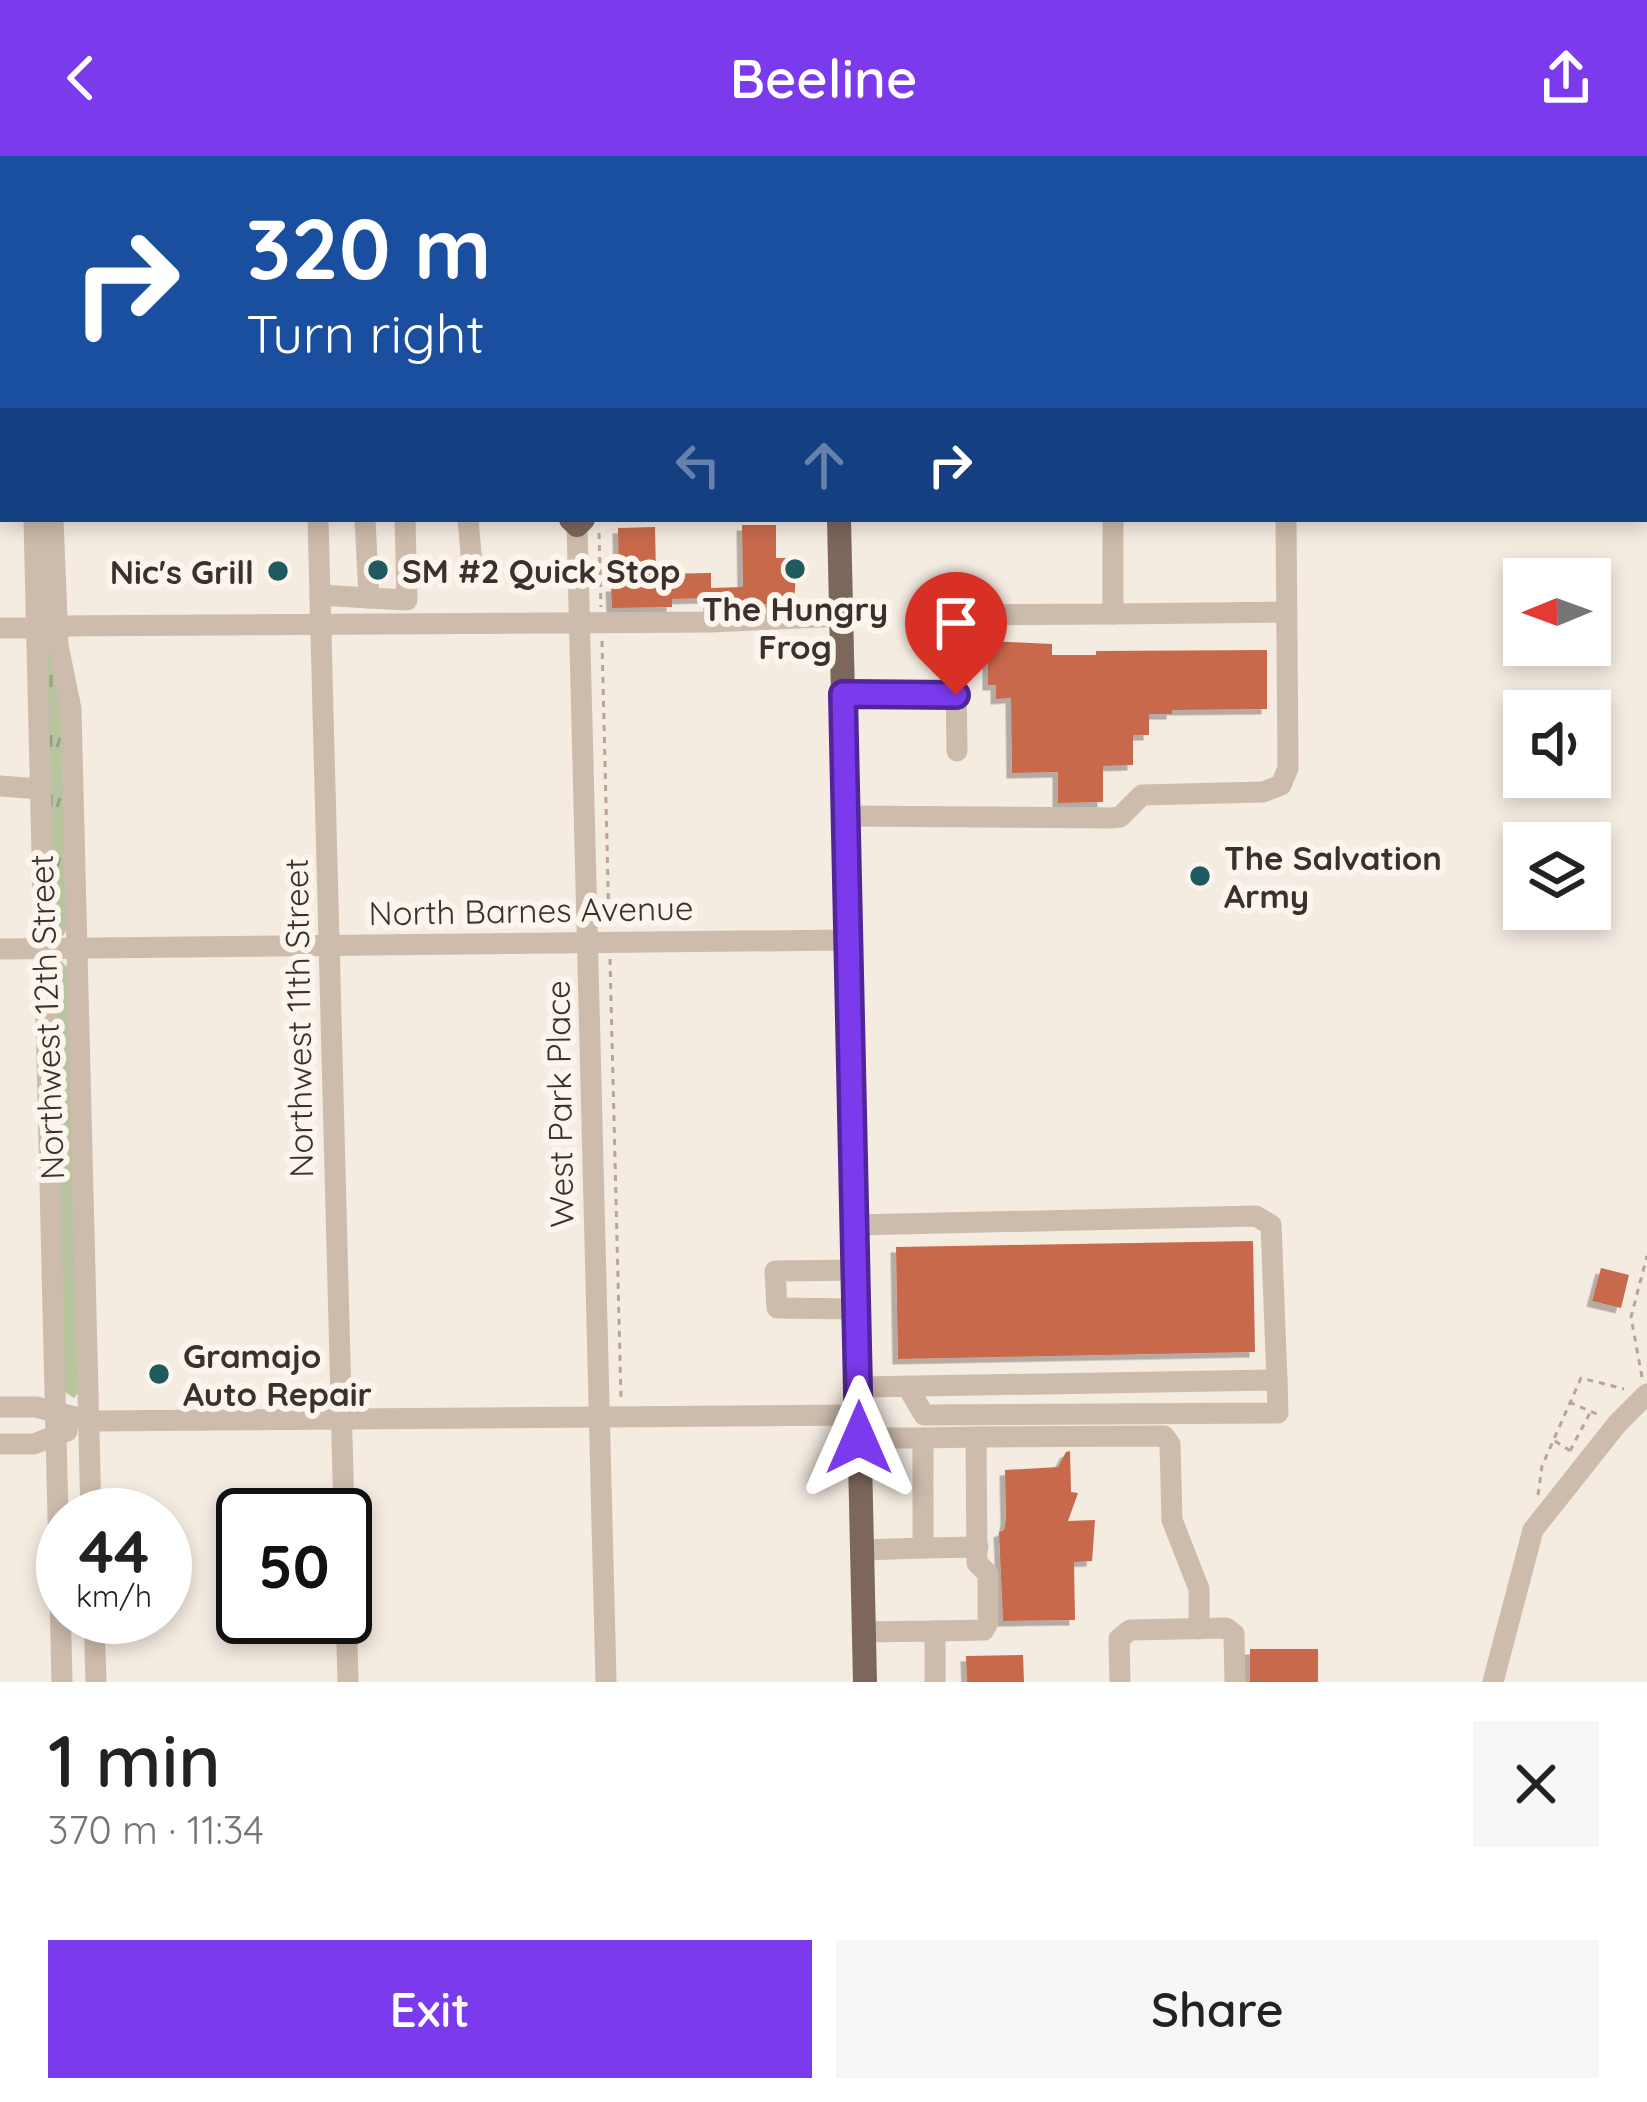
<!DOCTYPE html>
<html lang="en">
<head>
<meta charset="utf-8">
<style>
	:root { --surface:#fff; --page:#f6f6f6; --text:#222; --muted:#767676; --accent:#7c3aed }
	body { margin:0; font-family:Quicksand,sans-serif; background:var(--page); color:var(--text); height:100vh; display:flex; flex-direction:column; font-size:45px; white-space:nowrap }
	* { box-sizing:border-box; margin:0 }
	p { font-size:39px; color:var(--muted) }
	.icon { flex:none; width:66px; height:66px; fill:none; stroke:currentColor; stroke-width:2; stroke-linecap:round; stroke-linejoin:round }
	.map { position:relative; height:1526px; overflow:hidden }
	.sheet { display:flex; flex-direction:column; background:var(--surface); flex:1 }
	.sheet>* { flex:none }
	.top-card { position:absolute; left:0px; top:0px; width:1647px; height:366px; box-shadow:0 6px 18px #0003; background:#1a4fa0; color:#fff; overflow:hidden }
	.needle { width:78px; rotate:269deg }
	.tools { position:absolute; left:1503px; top:402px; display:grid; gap:24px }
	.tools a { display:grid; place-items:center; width:108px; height:108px; border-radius:0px; background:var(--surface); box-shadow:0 6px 18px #0003; font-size:60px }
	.speed { position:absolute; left:36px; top:1332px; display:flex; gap:24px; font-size:60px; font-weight:700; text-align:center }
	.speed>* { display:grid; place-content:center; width:156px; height:156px; border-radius:50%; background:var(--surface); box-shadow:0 6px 18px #0003; line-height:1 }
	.speed small { font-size:30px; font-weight:400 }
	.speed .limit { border:6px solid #111; border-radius:18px; background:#fff; color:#111 }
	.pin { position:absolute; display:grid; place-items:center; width:102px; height:102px; color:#fff; margin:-123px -51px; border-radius:50% 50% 50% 0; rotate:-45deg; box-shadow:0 0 12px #0007 }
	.pin .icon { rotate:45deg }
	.me { position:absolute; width:132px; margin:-66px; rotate:0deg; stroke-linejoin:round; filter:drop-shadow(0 0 9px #0008) }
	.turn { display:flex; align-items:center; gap:42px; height:252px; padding:0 48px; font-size:54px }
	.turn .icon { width:156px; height:156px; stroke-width:2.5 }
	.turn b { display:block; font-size:84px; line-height:102px }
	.lanes { display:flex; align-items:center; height:114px; padding:0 48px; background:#0003; justify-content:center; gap:60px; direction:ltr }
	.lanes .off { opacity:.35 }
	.round { display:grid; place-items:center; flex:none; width:126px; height:126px; border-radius:0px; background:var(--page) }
	.headline { display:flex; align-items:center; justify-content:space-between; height:204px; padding:0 48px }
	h1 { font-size:72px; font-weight:600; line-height:90px }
	.cta { display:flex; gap:24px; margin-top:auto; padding:24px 48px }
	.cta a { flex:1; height:138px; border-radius:0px; background:var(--accent); color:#fff; font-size:48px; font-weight:600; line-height:138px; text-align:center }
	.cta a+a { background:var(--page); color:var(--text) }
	header { display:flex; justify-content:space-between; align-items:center; height:156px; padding:0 48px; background:var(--accent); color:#fff; font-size:54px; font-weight:600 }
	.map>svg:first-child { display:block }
	.grass { fill:url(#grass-tufts) }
	.building { fill:#c8694b; filter:url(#shadow) }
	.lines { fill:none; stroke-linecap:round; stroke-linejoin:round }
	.path { stroke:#b9a596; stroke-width:3; stroke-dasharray:6 6; stroke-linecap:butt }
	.minor { stroke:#cdbbac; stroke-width:21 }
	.major { stroke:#7d675c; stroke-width:24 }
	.route-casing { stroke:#51269a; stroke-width:30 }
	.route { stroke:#7c3aed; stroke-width:21 }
	.poi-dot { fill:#1f5a5e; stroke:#fbf5ee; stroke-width:4.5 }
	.labels { text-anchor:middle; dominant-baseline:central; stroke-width:12; stroke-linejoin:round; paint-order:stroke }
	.poi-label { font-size:33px; font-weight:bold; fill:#3b302b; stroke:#fbf5ee; text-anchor:start }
	.street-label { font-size:33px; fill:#3b302b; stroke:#fbf5ee }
</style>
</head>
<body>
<header><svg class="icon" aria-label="back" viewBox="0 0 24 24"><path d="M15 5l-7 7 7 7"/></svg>Beeline<svg class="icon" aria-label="share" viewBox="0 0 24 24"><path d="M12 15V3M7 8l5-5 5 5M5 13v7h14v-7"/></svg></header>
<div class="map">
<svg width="1647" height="1526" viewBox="0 0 1647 1526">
	<defs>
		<pattern id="grass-tufts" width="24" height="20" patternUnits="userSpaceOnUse" patternTransform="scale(3)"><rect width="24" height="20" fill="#b8c4a0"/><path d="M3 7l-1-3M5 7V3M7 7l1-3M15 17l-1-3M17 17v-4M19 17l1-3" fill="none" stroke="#97a083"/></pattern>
		<filter id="shadow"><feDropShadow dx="-5.5" dy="5.5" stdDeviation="0" flood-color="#0004"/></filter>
	</defs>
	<rect width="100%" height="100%" fill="#f4ebe1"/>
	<g class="grass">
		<path d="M43,385L61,556L67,773L63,780L54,778Z"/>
		<path d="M61,805L68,812L78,1237L74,1242L65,1236L54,812Z"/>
	</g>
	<g class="building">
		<path d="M742,369H776V402H797L794,447L709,451V442L672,443V451L612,452L611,430H619L618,372L655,371L656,418L711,417V432L743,431Z"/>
		<path d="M988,485L1052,488V499H1096V495L1267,494V553L1172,554V558H1149V579H1133V609L1103,610V646L1058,647V616L1012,617L1011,542L996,543V529H988Z"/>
		<path d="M1253,1085L1255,1196L898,1203L896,1091Z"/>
		<path d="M1601,1112L1629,1119L1621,1152L1592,1145Z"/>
		<path d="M1070,1295L1071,1336L1078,1337L1068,1365L1095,1364L1092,1405L1074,1406L1075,1464L1003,1465L999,1376L1004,1374L1006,1363L1005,1314L1058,1311L1066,1296Z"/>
		<rect x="1250" y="1493" width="68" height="33"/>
		<path d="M1023,1499L1024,1526H967L966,1500Z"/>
	</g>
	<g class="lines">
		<g class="path">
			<path d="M599,377L601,451"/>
			<path d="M602,485L609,769"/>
			<path d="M610,803L621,1243"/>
			<path d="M1642,1221L1631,1161L1647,1100"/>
			<path d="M1569,1246L1599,1259"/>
			<path d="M1555,1285L1572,1296"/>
			<path d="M1570,1295L1591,1255"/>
			<path d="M1538,1339L1542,1310L1581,1222L1624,1233"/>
		</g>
		<g class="minor">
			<path d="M46,0V3"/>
			<path d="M182,0V3"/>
			<path d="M313,0L314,3"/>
			<path d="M571,0V3"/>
			<path d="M1082,0V3"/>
			<path d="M1566,0V3"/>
			<path d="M0,192H3"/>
			<path d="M37,363L34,366L62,1526"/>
			<path d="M53,363L58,489L71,553L91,1359"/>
			<path d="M318,363L344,1359"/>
			<path d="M468,363L472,409"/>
			<path d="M577,369L606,1526"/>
			<path d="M320,439L369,442L365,363"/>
			<path d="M369,442L407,444L405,363"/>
			<path d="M1113,458L1287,456"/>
			<path d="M58,470L712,466L842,460"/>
			<path d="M0,472H36"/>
			<path d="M843,538L956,539"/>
			<path d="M957,595L955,459L1113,458V363"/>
			<path d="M0,630L40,633"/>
			<path d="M844,660L1111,662L1120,661L1142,639L1263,636L1281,629L1288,612L1286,363"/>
			<path d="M0,793L846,784"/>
			<path d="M856,1069L1256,1060L1271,1069L1277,1224"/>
			<path d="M857,1114L775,1115L777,1152L857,1153"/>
			<path d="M860,1231L1277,1224L1278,1257L924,1259L907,1230"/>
			<path d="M0,1251H36L90,1265L858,1259"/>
			<path d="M976,1281L1164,1280L1170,1288L1172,1364L1199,1433V1473"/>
			<path d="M859,1282H923V1392L862,1394"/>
			<path d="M923,1282L976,1281L977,1407L988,1418V1466L984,1474L935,1475"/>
			<path d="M0,1288H34L67,1275"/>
			<path d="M923,1392L978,1391"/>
			<path d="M345,1412L348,1526"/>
			<path d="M94,1461L96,1526"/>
			<path d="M864,1476L935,1475V1526"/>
			<path d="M1120,1526L1119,1483L1130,1474L1226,1472L1234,1478L1235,1526"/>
			<path d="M1493,1526L1533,1374L1617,1268L1647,1238"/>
		</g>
		<g class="major">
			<path d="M829,0V3"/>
			<path d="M1029,3L1034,0"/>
			<path d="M1105,3L1110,0"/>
			<path d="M0,314H3"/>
			<path d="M1644,326H1647"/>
			<path d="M0,352L3,351"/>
			<path d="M571,363L577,369L583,363"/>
			<path d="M839,363L865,1526"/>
		</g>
	</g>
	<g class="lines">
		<g class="route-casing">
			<path id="route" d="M859,1282L843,538L956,539"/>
		</g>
		<use href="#route" class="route"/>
	</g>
	<g class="poi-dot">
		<circle cx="795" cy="413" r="12"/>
		<circle cx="378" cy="414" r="12"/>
		<circle cx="278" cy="415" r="12"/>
		<circle cx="1200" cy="720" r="12"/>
		<circle cx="159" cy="1218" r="12"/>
	</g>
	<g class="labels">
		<g class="poi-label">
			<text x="402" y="414">SM #2 Quick Stop</text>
			<text x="254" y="415" text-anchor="end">Nic's Grill</text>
			<text x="795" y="452" text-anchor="middle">The Hungry<tspan x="795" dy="38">Frog</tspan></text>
			<text x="1224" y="701">The Salvation<tspan x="1224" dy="38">Army</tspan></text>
			<text x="183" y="1199">Gramajo<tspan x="183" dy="38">Auto Repair</tspan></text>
		</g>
		<g class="street-label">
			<text transform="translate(531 754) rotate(-1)">North Barnes Avenue</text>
			<text transform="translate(46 861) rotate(-92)">Northwest 12th Street</text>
			<text transform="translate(298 862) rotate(-91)">Northwest 11th Street</text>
			<text transform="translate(559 948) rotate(-91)">West Park Place</text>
		</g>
	</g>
</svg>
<div class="tools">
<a><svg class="needle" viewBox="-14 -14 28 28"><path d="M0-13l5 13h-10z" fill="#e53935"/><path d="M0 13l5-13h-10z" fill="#767676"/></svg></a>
<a><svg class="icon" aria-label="sound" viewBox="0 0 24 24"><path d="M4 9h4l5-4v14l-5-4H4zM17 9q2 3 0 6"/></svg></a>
<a><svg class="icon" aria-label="layers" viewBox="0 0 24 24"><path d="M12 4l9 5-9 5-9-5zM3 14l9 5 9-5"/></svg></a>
</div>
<div class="speed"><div>44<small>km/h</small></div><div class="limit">50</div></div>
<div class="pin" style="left:956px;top:539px;background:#d93025"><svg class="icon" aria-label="arrive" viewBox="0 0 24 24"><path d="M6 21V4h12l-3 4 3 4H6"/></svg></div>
<svg class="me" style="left:859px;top:1282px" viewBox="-20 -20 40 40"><path d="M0-17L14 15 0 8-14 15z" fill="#7c3aed" stroke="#fff" stroke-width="4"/></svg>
<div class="top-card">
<div class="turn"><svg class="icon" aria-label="right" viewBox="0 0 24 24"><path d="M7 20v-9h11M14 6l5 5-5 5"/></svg><div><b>320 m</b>Turn right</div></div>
<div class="lanes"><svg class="icon off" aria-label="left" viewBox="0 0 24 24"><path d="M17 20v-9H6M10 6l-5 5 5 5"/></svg><svg class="icon off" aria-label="ahead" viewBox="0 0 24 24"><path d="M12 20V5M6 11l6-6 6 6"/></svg><svg class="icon" aria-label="right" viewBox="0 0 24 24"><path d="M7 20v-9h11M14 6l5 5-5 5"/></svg></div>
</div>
</div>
<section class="sheet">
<div class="headline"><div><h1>1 min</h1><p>370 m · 11:34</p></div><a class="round"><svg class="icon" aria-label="close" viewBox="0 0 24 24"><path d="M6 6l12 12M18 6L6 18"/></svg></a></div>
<div class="cta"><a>Exit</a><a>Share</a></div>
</section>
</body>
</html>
